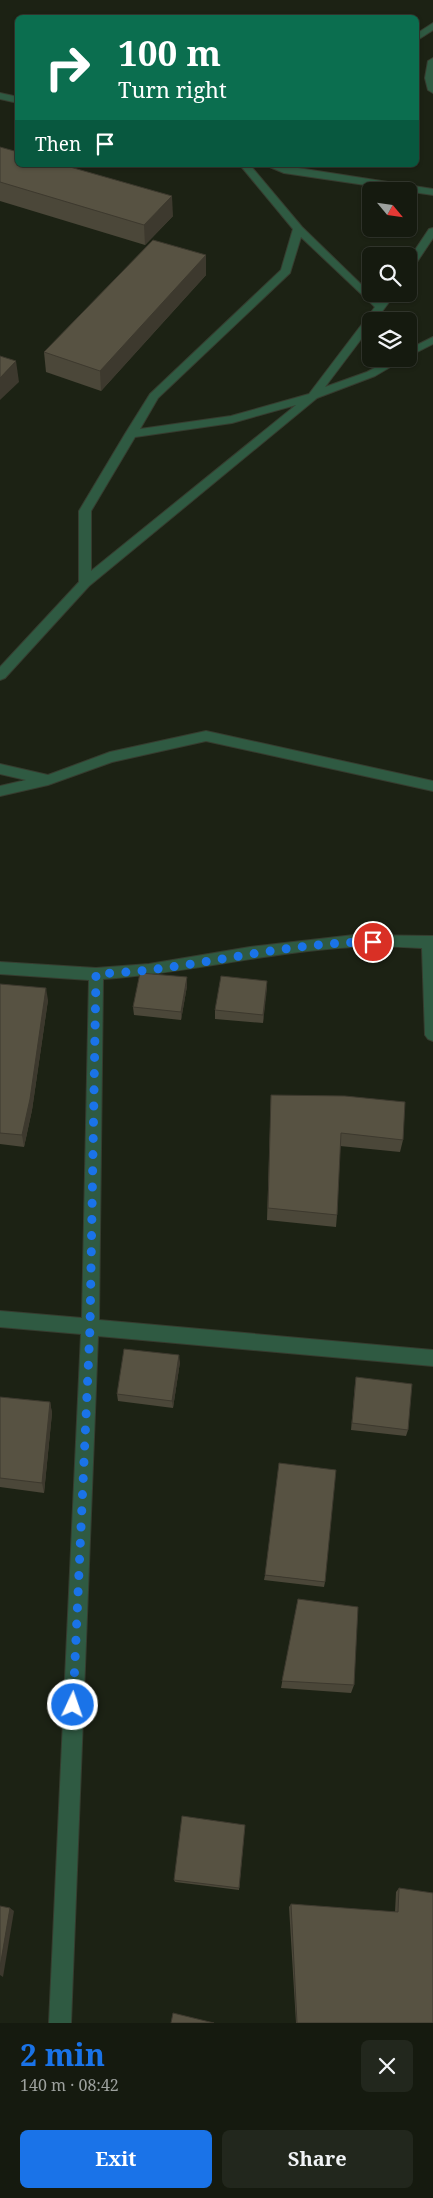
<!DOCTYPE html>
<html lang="en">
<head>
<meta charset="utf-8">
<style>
	:root { --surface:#151a0f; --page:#22271d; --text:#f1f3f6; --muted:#9da19e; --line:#34382f; --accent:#1a73e8 }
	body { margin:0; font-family:"Noto Serif",serif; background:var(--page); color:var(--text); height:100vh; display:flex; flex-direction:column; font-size:19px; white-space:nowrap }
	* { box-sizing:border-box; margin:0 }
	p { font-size:16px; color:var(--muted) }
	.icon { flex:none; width:28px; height:28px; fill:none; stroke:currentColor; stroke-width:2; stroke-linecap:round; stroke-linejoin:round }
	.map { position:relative; height:2023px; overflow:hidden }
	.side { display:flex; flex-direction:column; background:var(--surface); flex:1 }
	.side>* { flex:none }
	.hud { position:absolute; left:15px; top:15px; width:404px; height:152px; border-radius:8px; box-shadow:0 1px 4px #0004,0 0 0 1px var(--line); background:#0b6e4f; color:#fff; overflow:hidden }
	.needle { width:32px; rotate:119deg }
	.buttons { position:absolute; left:362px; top:182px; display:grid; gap:10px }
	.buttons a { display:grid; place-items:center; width:55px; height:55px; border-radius:8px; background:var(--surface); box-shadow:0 1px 4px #0004,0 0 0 1px var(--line); font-size:25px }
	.pin { position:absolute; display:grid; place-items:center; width:42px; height:42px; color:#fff; margin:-21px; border:2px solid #fff; border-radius:50%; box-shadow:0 1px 5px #0007 }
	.me { position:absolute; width:55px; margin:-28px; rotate:3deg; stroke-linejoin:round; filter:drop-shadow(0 0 4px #0008) }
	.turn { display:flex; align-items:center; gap:18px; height:105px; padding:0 20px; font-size:22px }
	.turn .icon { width:65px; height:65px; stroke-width:2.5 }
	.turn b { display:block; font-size:35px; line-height:42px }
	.then { display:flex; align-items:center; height:48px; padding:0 20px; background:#0003; gap:10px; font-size:19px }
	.round { display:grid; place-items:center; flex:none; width:52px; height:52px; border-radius:8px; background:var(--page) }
	.headline { display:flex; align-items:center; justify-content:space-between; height:85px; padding:0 20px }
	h1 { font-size:30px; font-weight:700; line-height:38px; color:var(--accent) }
	.action { display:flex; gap:10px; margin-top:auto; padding:10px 20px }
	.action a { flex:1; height:58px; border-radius:8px; background:var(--accent); color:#fff; font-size:20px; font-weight:700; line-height:58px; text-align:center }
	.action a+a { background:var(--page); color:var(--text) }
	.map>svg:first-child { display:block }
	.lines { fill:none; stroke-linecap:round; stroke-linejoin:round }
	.street-casing { stroke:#363c2f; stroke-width:2 }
	.street { fill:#2f5a42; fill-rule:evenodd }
	.wall { fill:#4b4739 }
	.shaded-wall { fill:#3d392e }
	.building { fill:#575242; stroke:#3d392e }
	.route { stroke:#1a73e8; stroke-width:9; stroke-dasharray:0 16.2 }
</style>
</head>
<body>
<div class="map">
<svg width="433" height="2023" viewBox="0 0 433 2023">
	<rect width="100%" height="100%" fill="#1c2214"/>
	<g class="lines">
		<g class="street-casing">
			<g id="street">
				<path d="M433,23V30L416,41V34Z"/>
				<path d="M433,58V93L428,90L425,78L428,61Z"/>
				<path d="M0,93L18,97V103L0,99Z"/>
				<path d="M240,165H250L302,227L371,294L380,300L385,294H395L375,321H371V326L325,387L367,372L391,359H404L375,376L317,398L89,586L5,678L0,680V667L79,582V511L125,434L150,394L281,270L293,229ZM301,237L375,307L309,394L231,416L140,429L158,398L290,273ZM296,405L91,571V511L135,437L232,423Z"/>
				<path d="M265,165H279L433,189V195L284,173Z"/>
				<path d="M433,228V238L413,268L409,269V259L429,229Z"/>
				<path d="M433,337V344L409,356V349Z"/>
				<path d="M206,731L433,781V791L206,741L112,762L48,785L0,796V786L26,780L0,774V764L48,775L110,752Z"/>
				<path d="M354,935L433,936V1041L428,1039L425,1035L422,948C399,947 376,945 353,947C269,952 187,973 103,979L99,1320L433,1350V1366L98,1336L71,2023H49L81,1334L0,1327V1311L82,1318L89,980L0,974V962L96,968L149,964L250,947Z"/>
			</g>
		</g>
		<use href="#street" class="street"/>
	</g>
	<g class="wall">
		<path d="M0,147L173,216L145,245L0,201Z"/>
		<path d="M206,255V275L101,391L46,372L44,352Z"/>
		<path d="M267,981L263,1023L215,1019V1010Z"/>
		<path d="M0,984L48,1000L32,1110L24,1147L0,1144Z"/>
		<path d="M187,986L181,1020L134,1015L133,1007Z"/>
		<path d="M271,1095L403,1140L400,1152L340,1146L337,1215L336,1227L267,1220Z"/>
		<path d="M180,1362L173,1408L118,1401L117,1394Z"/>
		<path d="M356,1377L408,1430L406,1436L351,1430L355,1384Z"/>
		<path d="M0,1397L50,1402L52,1413L44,1493L0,1487Z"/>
		<path d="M265,1575L325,1582L324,1587L264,1580Z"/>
		<path d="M298,1599L354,1685L351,1693L281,1688Z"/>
		<path d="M245,1825L239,1890L175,1882L174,1880Z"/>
		<path d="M399,1888L433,2023H296L289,1907L291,1904L395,1912L396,1892Z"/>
	</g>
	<g class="shaded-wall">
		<path d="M172,196L173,216L145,245L144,225Z"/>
		<path d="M206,255V275L101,391L100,371Z"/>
		<path d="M16,361L19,382L0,400V378Z"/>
		<path d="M187,977V986L181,1020V1012Z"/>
		<path d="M267,981V989L263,1023V1015Z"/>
		<path d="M46,988L48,1000L32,1110L24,1147L22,1135Z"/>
		<path d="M179,1355L180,1362L173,1408L172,1401Z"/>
		<path d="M50,1402L52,1413L44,1493L42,1483Z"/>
		<path d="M10,1908L14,1911L3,1977L0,1975V1967Z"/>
	</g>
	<g class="building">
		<path d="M0,147L18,152V165H63L172,196L144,225L0,182Z"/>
		<path d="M153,240L206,255L100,371L44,352Z"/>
		<path d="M0,356L16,361L0,378Z"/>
		<path d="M140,973L187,977L181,1012L133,1007Z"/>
		<path d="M221,976L267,981L263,1015L215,1010Z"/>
		<path d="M0,984L46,988L30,1099L22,1135L0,1133Z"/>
		<path d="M271,1095L345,1096L405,1102L403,1140L341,1133L337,1215L268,1208Z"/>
		<path d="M124,1349L179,1355L172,1401L117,1394Z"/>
		<path d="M356,1377L412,1384L408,1430L352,1423Z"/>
		<path d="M0,1397L50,1402L42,1483L0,1478Z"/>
		<path d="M279,1463L336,1470L325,1582L265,1575Z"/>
		<path d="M298,1599L358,1607L354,1685L282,1681Z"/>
		<path d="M182,1816L245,1825L239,1888L174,1880Z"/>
		<path d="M399,1888L433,1893V2023H297L291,1904L398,1912Z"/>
		<path d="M0,1906L10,1908L0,1967Z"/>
		<path d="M173,2013L214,2023H171Z"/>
	</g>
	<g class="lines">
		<path class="route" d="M73,1705L90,1328L96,974C113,973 131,972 149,970C223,961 297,942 373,942"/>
	</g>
</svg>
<div class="buttons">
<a><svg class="needle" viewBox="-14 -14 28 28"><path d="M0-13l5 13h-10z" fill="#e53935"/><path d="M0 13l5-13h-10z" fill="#9da19e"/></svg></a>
<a><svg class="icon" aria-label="search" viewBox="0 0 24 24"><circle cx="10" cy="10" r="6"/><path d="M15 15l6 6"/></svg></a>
<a><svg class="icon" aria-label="layers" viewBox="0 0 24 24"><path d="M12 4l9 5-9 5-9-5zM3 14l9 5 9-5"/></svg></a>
</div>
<div class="pin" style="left:373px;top:942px;background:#d93025"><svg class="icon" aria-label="arrive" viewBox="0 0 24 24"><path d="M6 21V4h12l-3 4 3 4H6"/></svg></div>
<svg class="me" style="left:73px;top:1705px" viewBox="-20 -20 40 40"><circle r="17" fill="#1a73e8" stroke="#fff" stroke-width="3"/><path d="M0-11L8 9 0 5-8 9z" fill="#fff"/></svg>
<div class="hud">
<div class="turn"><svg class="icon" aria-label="right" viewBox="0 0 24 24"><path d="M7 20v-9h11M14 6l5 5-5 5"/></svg><div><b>100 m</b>Turn right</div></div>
<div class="then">Then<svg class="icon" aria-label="arrive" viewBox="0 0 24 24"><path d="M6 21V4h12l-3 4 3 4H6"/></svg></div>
</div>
</div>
<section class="side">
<div class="headline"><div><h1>2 min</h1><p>140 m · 08:42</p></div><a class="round"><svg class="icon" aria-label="close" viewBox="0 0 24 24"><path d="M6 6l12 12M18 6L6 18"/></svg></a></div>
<div class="action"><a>Exit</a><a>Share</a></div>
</section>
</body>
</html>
